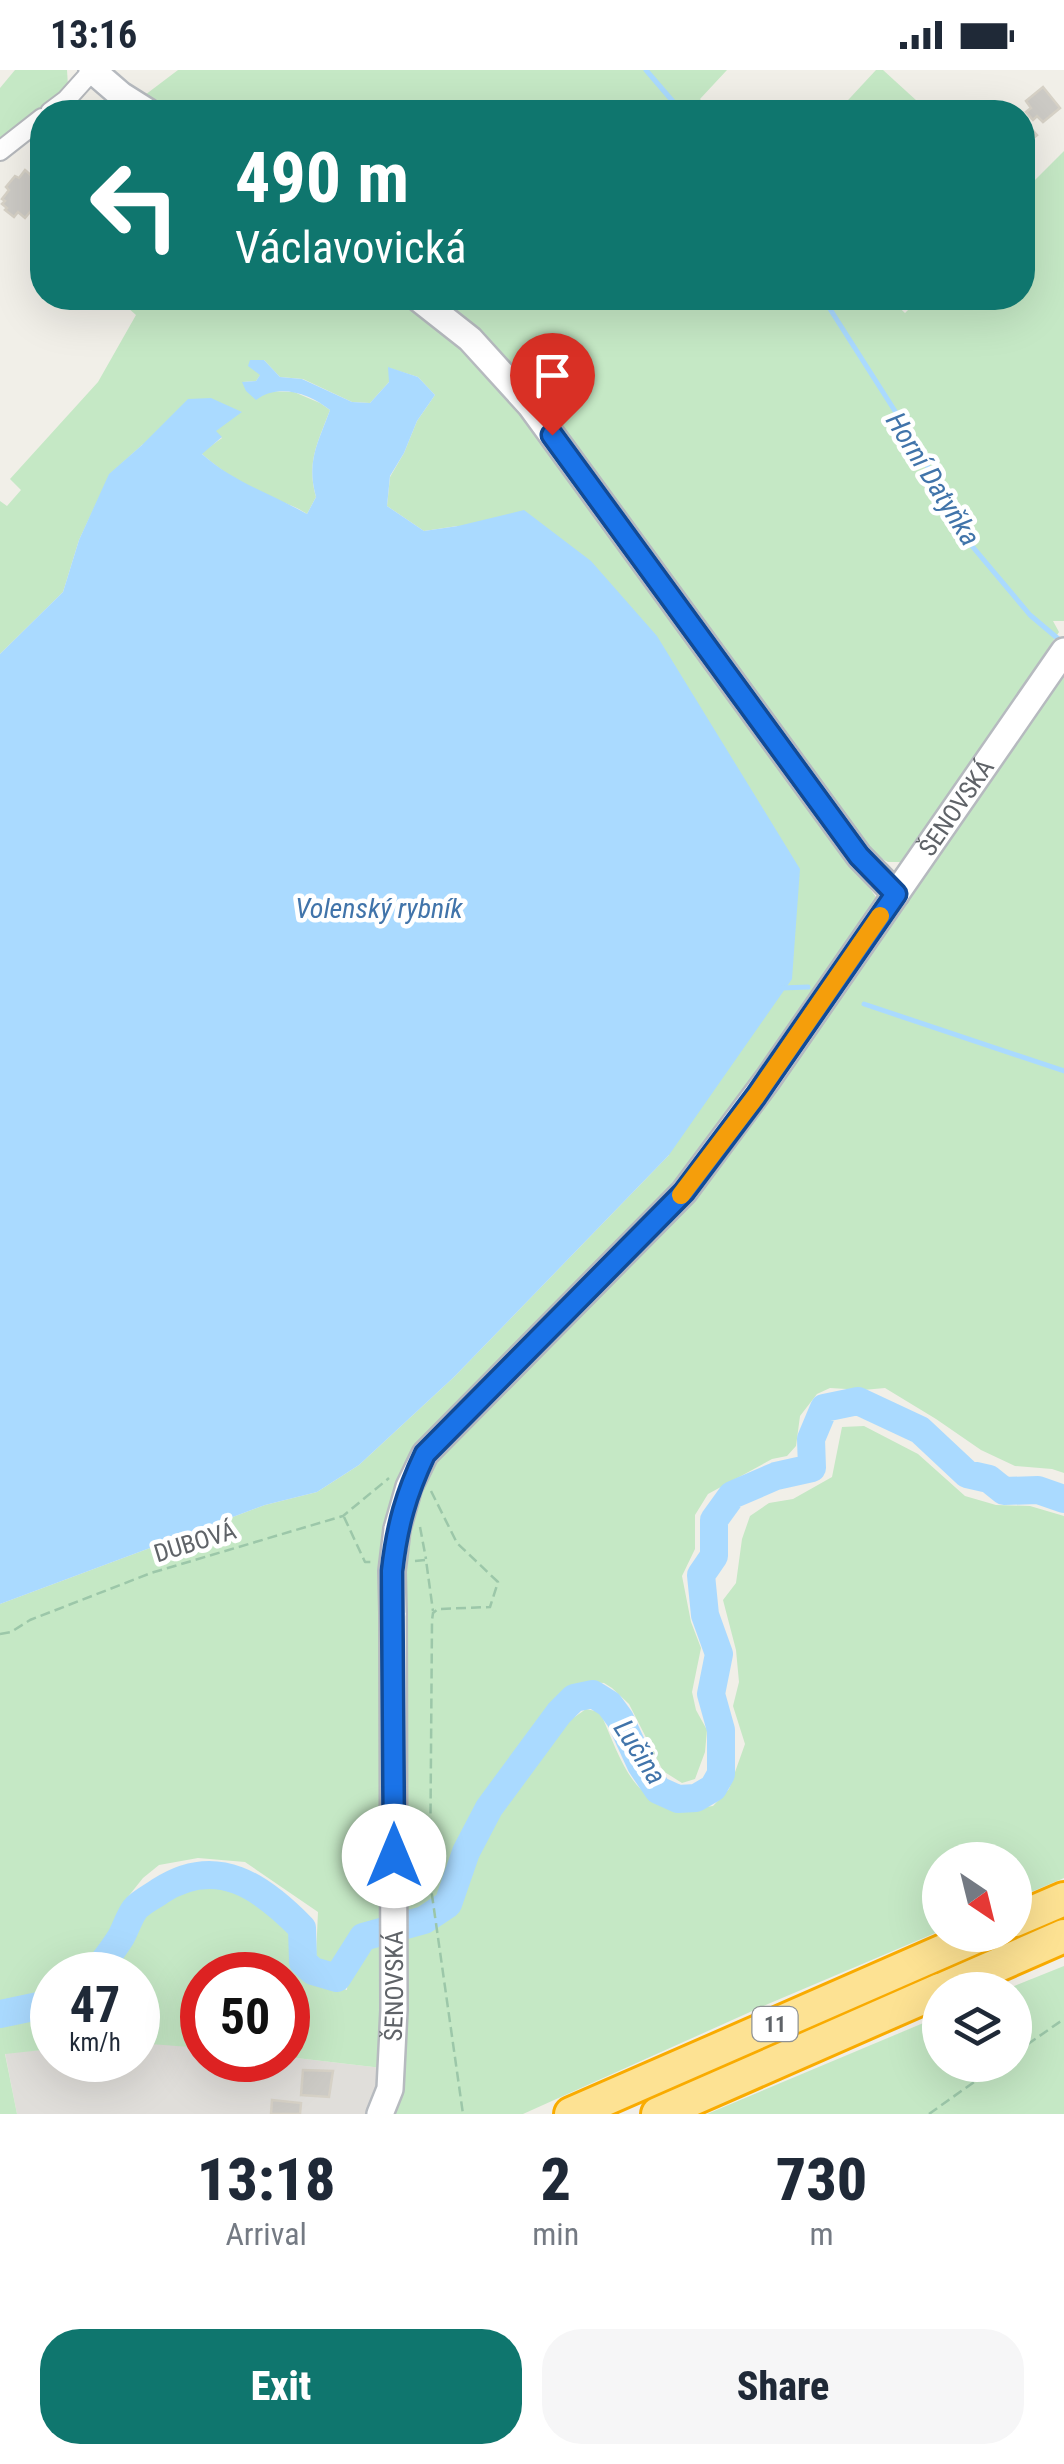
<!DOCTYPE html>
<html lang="en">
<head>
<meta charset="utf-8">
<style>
	:root { --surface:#fff; --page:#f6f6f7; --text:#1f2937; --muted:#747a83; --accent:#0f766e }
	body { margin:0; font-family:"Roboto Condensed",sans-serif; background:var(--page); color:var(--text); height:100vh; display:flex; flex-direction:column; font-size:38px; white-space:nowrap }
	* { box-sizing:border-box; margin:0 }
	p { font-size:32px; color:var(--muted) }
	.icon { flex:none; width:55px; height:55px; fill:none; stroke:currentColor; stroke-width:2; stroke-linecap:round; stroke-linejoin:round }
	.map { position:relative; height:2044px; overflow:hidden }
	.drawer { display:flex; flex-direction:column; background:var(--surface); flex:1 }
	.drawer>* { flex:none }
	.top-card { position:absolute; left:30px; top:30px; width:1005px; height:210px; border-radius:40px; box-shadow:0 10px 40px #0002; background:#0f766e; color:#fff; overflow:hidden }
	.needle { width:65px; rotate:145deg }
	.buttons { position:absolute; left:922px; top:1772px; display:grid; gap:20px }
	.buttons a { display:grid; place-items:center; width:110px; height:110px; border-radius:50%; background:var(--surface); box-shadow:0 10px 40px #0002; font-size:50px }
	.speed { position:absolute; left:30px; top:1882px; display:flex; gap:20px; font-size:50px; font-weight:700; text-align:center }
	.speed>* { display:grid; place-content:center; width:130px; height:130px; border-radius:50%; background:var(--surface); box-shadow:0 10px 40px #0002; line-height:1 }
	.speed small { font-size:25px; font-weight:400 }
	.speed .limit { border:15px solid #d22; background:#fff; color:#111 }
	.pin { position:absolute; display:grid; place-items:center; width:85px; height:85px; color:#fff; margin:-102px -42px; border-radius:50% 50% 50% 0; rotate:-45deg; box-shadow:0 0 10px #0007 }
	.pin .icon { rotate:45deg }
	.me { position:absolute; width:110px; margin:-55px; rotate:0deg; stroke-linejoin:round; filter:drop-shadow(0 0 8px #0008) }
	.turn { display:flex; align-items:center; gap:35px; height:210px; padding:0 40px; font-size:45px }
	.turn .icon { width:130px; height:130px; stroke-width:2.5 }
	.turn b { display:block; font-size:70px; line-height:85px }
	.eta { display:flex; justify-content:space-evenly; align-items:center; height:170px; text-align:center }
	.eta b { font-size:60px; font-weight:800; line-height:70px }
	.button { display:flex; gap:20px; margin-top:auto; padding:20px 40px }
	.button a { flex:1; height:115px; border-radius:40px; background:var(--accent); color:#fff; font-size:40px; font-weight:800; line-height:115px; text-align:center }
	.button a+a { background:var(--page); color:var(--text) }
	.status { display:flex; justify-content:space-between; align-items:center; height:70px; padding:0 50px; background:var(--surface); direction:ltr }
	.status svg { height:28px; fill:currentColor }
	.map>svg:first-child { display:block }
	.industrial { fill:#e0deda }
	.green { fill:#c5e8c5 }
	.water { fill:#aadaff }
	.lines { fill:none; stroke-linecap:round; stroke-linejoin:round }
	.stream { stroke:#aadaff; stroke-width:5 }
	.river { stroke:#aadaff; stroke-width:28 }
	.building { fill:#cccac5; stroke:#d6d1c6; stroke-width:2.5 }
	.street-casing { stroke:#b5b8bc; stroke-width:22 }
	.secondary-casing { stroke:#b6babf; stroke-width:30 }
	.highway-casing { stroke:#f9ab00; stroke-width:38 }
	.path { stroke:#9cc7a9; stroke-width:2.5; stroke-dasharray:10 5; stroke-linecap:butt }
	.street { stroke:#fff; stroke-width:18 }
	.secondary { stroke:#fff; stroke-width:25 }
	.highway { stroke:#fde293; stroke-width:32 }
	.secondary-bridge-casing { stroke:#b6babf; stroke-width:30; stroke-linecap:butt }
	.secondary-bridge { stroke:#fff; stroke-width:25 }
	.route-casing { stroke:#114b97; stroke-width:25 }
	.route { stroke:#1a73e8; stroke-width:18 }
	.slow { stroke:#f59e0b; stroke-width:18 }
	.labels { text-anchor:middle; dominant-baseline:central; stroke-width:9; stroke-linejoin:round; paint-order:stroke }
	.shield { fill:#fff; stroke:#8f9295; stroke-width:2.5 }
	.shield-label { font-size:22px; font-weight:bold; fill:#5f6368 }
	.street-label { font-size:25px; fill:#5f6368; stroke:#fff }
	.water-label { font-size:28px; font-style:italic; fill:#4174aa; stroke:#fff }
</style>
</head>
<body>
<div class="status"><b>13:16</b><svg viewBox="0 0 49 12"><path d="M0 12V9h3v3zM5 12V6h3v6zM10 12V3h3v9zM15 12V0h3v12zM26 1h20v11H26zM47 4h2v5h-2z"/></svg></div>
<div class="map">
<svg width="1064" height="2044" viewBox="0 0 1064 2044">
	<rect width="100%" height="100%" fill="#f1efe8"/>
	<path class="industrial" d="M145,1972L202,1978V1990H288V1987L382,1998L372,2044H17L5,1983L52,1979V1990H138V1973Z"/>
	<g class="green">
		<path d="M15,0H67L68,16L50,37L0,76V18Z"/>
		<path d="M178,0H727L700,29L713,42H161L141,28Z"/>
		<path d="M876,0H883L929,42H837Z"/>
		<path d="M1064,81V551H1053L1059,562L905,792H888L871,783L546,339L509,293L474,259L431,228H889L905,243L920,228H1022L1023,122Z"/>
		<path d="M117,228H404L439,252L518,334L876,827L857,867L717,1064L629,1167L410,1384L388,1445L382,1480L385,1566L382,1852L355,1861L342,1879L334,1899L320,1893L316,1885L318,1842L245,1792L198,1788L159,1795L143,1808L123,1833L107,1867L79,1905H52V1919L44,1923L0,1933V1534L265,1435L317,1422L359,1395L454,1307L669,1085L457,456L424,461L387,436L390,407L404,383L417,351L435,325L418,307L389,298V312L370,333L352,332L303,309L280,307L264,290L261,304L256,311L243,312L267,321L294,322L320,333L330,340C318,372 306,392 316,427L307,444C297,437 289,435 277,430C250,420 223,403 201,383L222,368L215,361L241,342L229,337L142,375L110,404L79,470L63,522L0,584V431L7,436L21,420L10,409L98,312L136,245Z"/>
		<path d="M1064,599V1403L1052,1399L1015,1396L981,1380L936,1349L885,1318L863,1320L830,1318L817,1324L800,1346L796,1376L787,1386L772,1389L708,1424L695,1445V1479L682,1506L691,1552L701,1578L692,1622L696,1640L707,1660L705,1682L695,1709L682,1713L663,1701L629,1634L612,1618L604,1613L592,1612L580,1615L567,1623L518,1684L484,1735L460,1787L444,1832L427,1844V1851L453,1835L469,1786L482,1758L569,1651L586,1639L600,1642C627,1703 635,1746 713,1736L729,1719L745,1674L733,1636L739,1612L736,1580L723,1530L736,1513L742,1469L750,1446L769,1433L793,1429L832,1407L842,1357L864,1356L918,1384L965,1426L996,1435L1030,1436L1064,1446V1808L1015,1829V1790H940V1861L768,1934L523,2044H390L404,1470L417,1425L438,1382L648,1176Z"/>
		<path d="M208,1814L237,1819L282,1854L293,1870L294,1894L306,1905L347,1920L348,1903L367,1872L383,1866L382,1998L288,1987V1905H202V1978L138,1973V1905H101L122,1876L142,1842L176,1820Z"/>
		<path d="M1064,1896V2044H707L940,1946V1995H1015V1920H1004Z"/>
		<path d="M52,1940V1979L5,1984L17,2044H0V1952L34,1949Z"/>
	</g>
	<path class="water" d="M250,290H264L280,307L302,309L352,332L370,333L389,312L388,297L418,307L435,325L417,351L404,383L390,406L387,436L424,461L458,456L524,440L591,491L657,566L800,799L792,909L669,1085L454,1307L359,1395L317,1422L265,1435L0,1534V584L63,522L79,470L109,404L142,375L188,329L211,328L242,342L216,361L222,367L202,384C233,412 272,424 307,444L316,427C306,391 318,373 330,340C309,323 278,313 256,330L246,321L242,312L256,311L260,305L248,296Z"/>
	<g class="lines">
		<g class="stream">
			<path d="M646,0L682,42"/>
			<path d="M823,228L909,363L972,476L1030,545L1062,572"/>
			<path d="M782,918L808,917"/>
			<path d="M864,934L1064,1001"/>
		</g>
		<g class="river">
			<path d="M94,1905C103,1892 113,1880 121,1867C126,1858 129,1847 135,1839C141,1832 152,1827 160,1821C217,1784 262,1817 302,1858L303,1892L313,1901L337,1908L363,1867L424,1850L448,1834L466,1782L489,1738L559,1643L574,1628L593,1624L609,1634L620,1649L641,1695L658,1720L678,1729L696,1728L713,1718L721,1704V1660L711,1624L719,1584L705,1545L701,1505L714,1486V1450L732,1425L776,1406L812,1398L811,1369L824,1338L858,1331L920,1360L967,1404L989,1409L1004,1421L1038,1420L1064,1429"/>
			<path d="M0,1944L43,1935L52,1931"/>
		</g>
	</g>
	<g class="building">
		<path d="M1043,17L1060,38L1043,52L1037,46L1033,50L1026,42L1031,38L1026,31Z"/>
		<path d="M1022,48L1037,65L1025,75L1022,72Z"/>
		<path d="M25,100L42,115V138L41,136L34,144L30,142L25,148L18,142L14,147L5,140L7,138L2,134L5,131L2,129L9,120L6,117L15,106L19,108Z"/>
		<path d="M303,2000L333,2001L329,2027L301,2025Z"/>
		<path d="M272,2030L301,2033L300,2044H271Z"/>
	</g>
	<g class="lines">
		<g class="street-casing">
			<g id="street">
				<path d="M50,42L66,30L92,1"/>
				<path d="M0,81L42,48"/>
			</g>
		</g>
		<g class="secondary-casing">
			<g id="secondary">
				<path d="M92,0L121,25L148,42"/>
				<path d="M418,228L470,269L530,335L859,786L896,824"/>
				<path id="s1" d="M397,1459L409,1417L425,1384L684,1122L768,1009L1064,581"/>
				<path id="s2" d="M380,2044L390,2019L394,1940L393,1543"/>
			</g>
		</g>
		<g class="highway-casing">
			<g id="highway">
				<path d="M1015,1850L1064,1829"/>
				<path d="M941,1920L1064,1866"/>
				<path d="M571,2044L980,1865"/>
				<path d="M658,2044L940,1920"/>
			</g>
		</g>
		<g class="path">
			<path d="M431,1421L457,1473L498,1512L490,1537L438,1539L433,1543L432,1550L430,1811L463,2044"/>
			<path d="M344,1447L365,1492H372"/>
			<path d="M420,1457L426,1489"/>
			<path d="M415,1491L426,1490L433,1541"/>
			<path d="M0,1564L11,1562L30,1550L151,1503L343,1446L389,1408"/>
			<path d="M1015,1983L1064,1949"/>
			<path d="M929,2044L998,1995"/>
		</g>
		<use href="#street" class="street"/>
		<use href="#secondary" class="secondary"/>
		<use href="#highway" class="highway"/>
		<g class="secondary-bridge-casing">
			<path id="secondary-bridge" d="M393,1543L392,1501L397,1459"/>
		</g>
		<use href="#secondary-bridge" class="secondary-bridge"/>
	</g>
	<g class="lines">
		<g class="route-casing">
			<path id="route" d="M394,1786L392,1501C397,1456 406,1424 425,1384L684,1122L756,1026L896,824L859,786L552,365"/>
		</g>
		<use href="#route" class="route"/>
		<path class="slow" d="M681,1125L756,1026L880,846"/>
	</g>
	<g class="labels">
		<rect class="shield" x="752.5" y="1937" width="45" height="34" rx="8"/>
		<g class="shield-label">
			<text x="775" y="1954">11</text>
		</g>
		<g class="street-label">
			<text stroke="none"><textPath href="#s1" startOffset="920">ŠENOVSKÁ</textPath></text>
			<text transform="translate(195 1472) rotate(-17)">DUBOVÁ</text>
			<text stroke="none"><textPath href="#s2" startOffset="130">ŠENOVSKÁ</textPath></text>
		</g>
		<g class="water-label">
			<text transform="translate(933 409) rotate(58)">Horní Datyňka</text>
			<text x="379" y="838">Volenský rybník</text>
			<text transform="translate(640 1682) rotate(57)">Lučina</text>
		</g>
	</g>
</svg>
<div class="buttons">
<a><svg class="needle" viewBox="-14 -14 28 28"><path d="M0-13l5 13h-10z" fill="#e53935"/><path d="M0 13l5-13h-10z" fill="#747a83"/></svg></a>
<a><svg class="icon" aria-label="layers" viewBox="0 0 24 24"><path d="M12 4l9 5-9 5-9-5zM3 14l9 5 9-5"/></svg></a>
</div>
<div class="speed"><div>47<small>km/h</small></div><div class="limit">50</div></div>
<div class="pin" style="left:552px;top:365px;background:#d93025"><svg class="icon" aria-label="arrive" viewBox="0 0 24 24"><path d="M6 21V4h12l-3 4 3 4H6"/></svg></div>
<svg class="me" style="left:394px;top:1786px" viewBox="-20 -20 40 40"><circle r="19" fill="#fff"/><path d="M0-13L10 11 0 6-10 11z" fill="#1a73e8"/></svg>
<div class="top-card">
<div class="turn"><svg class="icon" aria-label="left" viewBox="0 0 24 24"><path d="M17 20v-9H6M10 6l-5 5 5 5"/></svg><div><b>490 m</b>Václavovická</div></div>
</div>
</div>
<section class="drawer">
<div class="eta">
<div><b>13:18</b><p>Arrival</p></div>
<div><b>2</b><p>min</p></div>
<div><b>730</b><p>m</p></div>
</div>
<div class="button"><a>Exit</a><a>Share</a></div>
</section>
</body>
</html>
